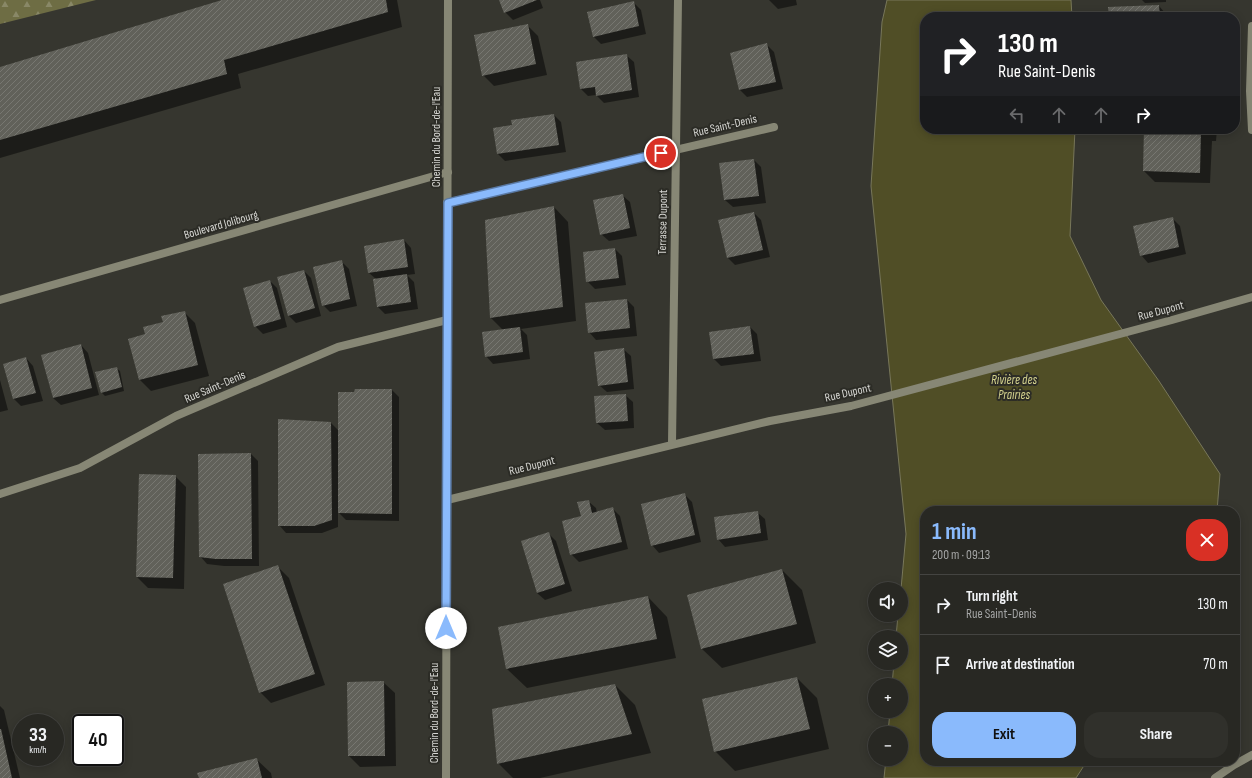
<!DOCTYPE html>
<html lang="en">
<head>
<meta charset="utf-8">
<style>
	:root { --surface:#282823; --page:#30302b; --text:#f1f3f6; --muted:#a5a6a6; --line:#444441; --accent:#8abafc }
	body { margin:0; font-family:"Sofia Sans Condensed",sans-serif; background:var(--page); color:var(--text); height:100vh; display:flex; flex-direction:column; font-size:15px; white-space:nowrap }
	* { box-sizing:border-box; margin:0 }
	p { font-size:13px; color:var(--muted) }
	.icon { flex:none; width:22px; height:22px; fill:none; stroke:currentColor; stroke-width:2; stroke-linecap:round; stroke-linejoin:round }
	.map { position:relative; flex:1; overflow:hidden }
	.side { position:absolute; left:920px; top:506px; width:320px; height:260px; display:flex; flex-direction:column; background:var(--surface); border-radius:16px; box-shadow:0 2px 10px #0003,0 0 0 1px var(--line) }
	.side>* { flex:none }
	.hud { position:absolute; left:920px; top:12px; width:320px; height:122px; border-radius:16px; box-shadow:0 2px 10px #0003,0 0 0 1px var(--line); background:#202124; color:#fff; overflow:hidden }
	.fabs { position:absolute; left:868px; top:582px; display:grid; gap:8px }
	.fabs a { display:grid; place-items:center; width:40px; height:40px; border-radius:50%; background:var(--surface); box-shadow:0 2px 10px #0003,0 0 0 1px var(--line); font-size:20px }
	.speed { position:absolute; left:12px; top:714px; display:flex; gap:8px; font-size:20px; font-weight:700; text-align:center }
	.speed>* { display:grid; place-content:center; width:52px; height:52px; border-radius:50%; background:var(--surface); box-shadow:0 2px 10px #0003,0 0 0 1px var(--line); line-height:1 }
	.speed small { font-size:10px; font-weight:400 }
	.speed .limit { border:2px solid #111; border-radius:6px; background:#fff; color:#111 }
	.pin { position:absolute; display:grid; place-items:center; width:34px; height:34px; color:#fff; margin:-17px; border:2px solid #fff; border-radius:50%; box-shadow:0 1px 4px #0007 }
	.me { position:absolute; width:44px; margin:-22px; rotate:0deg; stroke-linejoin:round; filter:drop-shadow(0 0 3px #0008) }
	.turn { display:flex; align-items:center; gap:14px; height:84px; padding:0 12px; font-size:18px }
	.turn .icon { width:52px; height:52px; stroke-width:2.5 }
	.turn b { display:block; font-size:28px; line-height:34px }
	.lanes { display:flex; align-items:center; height:38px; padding:0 12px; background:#0003; justify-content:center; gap:20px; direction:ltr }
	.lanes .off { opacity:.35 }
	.round { display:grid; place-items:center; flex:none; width:42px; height:42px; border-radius:16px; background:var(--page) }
	.overview { display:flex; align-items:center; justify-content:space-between; height:68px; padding:0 12px }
	h1 { font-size:24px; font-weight:700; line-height:30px; color:var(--accent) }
	.action { display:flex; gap:8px; margin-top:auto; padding:8px 12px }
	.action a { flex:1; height:46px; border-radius:16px; background:var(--accent); color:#111; font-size:16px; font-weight:700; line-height:46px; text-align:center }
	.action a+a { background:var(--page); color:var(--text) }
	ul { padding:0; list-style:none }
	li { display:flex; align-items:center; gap:12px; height:60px; padding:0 12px; border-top:1px solid var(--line) }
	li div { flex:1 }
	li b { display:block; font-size:15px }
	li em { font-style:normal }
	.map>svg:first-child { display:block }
	.forest { fill:url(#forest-firs) }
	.water { fill:#504e26; stroke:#78775a }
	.shadow { fill:#0007 }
	.building { fill:url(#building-hatch) }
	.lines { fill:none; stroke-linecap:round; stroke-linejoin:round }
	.minor { stroke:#878775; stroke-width:8 }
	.tertiary { stroke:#878775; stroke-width:8 }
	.route-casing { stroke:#5a79a4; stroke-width:10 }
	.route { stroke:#8abafc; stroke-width:7 }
	.labels { text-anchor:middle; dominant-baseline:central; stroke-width:4; stroke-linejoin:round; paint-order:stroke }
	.street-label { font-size:12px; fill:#d7d7d3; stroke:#2c2c26 }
	.water-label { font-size:13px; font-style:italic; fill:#d6d48f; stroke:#2c2c26 }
</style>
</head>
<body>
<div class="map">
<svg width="1252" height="778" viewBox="0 0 1252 778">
	<defs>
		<pattern id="forest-firs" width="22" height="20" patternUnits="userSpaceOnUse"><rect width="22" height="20" fill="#6e6d44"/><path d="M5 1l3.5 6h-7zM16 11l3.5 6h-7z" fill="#898867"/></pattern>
		<pattern id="building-hatch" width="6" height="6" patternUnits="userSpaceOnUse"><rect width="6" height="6" fill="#61615a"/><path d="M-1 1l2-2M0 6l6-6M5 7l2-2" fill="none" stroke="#777771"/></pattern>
	</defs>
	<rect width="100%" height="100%" fill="#36362f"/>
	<path class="forest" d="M0,0H96L0,24Z"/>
	<path class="water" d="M887,0H1071L1072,17H925V129H1075L1070,236L1101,300L1159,381L1220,474L1217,511H925V761H1087L1076,778H884L886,759H901V733H888L890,711H901V685H892L894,663H901V637H896L898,615H901V589L906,534L871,186L882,22Z"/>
	<g class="shadow">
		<path d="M226,0H397L402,27L238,74L241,88L0,158V68Z"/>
		<path d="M500,0H540L543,8L513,20L505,12Z"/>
		<path d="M769,0H796L797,5L778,9Z"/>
		<path d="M1142,0H1166V2L1145,3Z"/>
		<path d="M633,2L641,10L646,34L601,44L594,37Z"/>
		<path d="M1159,6L1166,14V17H1110Z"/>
		<path d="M527,25L538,36L547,75L494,86L483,75Z"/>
		<path d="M767,45L774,52L783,89L747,97L740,90L731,53Z"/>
		<path d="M626,55L634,62L639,97L604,103L596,95L588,96L581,89Z"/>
		<path d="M554,115L561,122L566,152L505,161L498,154L494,129L513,126Z"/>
		<path d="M1145,129H1217L1216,141H1212L1210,183L1155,182L1144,171Z"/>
		<path d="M754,160L761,167L766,203L733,207L725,200Z"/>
		<path d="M622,195L630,202L637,236L609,241L601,234Z"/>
		<path d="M554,207L568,222L576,321L521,329L527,335L530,359L493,364L486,356L503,330L491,318Z"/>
		<path d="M754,213L761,220L770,257L735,265L728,258L719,221Z"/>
		<path d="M1172,218L1180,226L1186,254L1148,263L1141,255Z"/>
		<path d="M404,240L411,248L415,274L407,275L414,282L418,309L385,314L378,307L376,279L369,273L365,247Z"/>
		<path d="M615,249L622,256L626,285L595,289L587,281Z"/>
		<path d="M341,261L349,269L357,306L330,312L323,305Z"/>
		<path d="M304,271L311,278L321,316L296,323L289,316Z"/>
		<path d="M270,281L277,288L287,327L263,334L255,326Z"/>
		<path d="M627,300L634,307L637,336L596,340L589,332Z"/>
		<path d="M184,312L195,323L209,376L151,391L140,380L146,335Z"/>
		<path d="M750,327L757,334L761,361L721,366L714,359Z"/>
		<path d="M81,345L88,353L99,395L61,405L53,398L42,356Z"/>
		<path d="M623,349L631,356L634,389L607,392L599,385Z"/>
		<path d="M26,358L33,366L43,401L21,406L14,399L4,364Z"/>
		<path d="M116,368L120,371L124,391L105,396L101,392Z"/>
		<path d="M0,380L8,410L0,412Z"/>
		<path d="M392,390L399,397V521L346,520L338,512V527L322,533H286L279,525L331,423L339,431Z"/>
		<path d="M625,395L633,402L634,428L605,430L597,423Z"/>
		<path d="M251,454L258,461L259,566H224L207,564L200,556Z"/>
		<path d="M175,476L186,487L184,589L148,588L137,577Z"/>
		<path d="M684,494L692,502L701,542L659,553L652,545Z"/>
		<path d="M588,501L596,508L597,513L613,509L620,516L628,549L579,562L571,554Z"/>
		<path d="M757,512L765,519L768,540L725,547L718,539Z"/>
		<path d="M549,534L556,541L572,591L545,600L537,593Z"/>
		<path d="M278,567L289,578L325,685L271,703L260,692Z"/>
		<path d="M782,570L802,590L816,643L722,668L702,649Z"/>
		<path d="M648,597L667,617L676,658L527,688L507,669Z"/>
		<path d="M797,678L817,698L829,749L735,771L715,751Z"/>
		<path d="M383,682L395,693L396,766L360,767L349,756Z"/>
		<path d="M615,685L635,705L651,753L540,778H513L498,763Z"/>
		<path d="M0,706L4,710L20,778H0Z"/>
		<path d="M256,759L271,773L272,778H200Z"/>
		<path d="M1154,761H1167L1159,766Z"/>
	</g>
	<g class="building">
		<path d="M222,0H386L388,12L224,60L227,74L0,140V67Z"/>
		<path d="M499,0H537L504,13Z"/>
		<path d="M634,1L639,26L593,37L587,12Z"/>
		<path d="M1159,5L1160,17H1109L1108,7Z"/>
		<path d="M528,24L536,64L482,76L474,35Z"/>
		<path d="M767,43L776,82L739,90L730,53Z"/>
		<path d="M627,54L632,90L596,96L595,87L580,89L576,62Z"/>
		<path d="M554,114L559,145L497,154L493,128L512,125L511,120Z"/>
		<path d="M1144,129H1206V131L1201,130L1200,173L1143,171Z"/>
		<path d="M754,159L759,196L724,200L719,163Z"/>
		<path d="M623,194L630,228L600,235L593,200Z"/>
		<path d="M554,206L563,307L490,318L485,220Z"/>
		<path d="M754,212L763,250L727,258L718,220Z"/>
		<path d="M1173,217L1179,247L1140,256L1133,226Z"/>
		<path d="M404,239L408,267L368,273L364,246Z"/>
		<path d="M615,248L619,278L586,282L583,252Z"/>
		<path d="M342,260L350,299L322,306L313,267Z"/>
		<path d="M304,270L315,308L288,316L277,277Z"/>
		<path d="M407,274L411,302L377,307L373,279Z"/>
		<path d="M270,280L281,319L254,327L243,288Z"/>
		<path d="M627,299L630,328L588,333L585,303Z"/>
		<path d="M185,311L198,365L139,380L128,339L145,334L143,327L163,322L161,316Z"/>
		<path d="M750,326L754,354L713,359L709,332Z"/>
		<path d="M520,327L523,352L485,357L482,332Z"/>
		<path d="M81,344L92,388L53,398L41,355Z"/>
		<path d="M624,348L628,382L598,386L594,352Z"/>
		<path d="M26,357L36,393L13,399L3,364Z"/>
		<path d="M117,367L122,387L101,393L95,372Z"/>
		<path d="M355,389H392V514L338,513V392H354Z"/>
		<path d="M626,394L628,421L596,423L594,396Z"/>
		<path d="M278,419L331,422L332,520L314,526H278Z"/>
		<path d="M251,453L252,559H216L199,557L198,454Z"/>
		<path d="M139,474L176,475L173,578L136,577Z"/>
		<path d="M685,493L695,535L651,546L641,504Z"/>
		<path d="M589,500L592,513L613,507L622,542L570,555L562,521L581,516L577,502Z"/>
		<path d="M758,511L761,533L717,540L714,517Z"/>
		<path d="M549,532L565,584L537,593L521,541Z"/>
		<path d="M278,565L315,674L259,693L223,584Z"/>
		<path d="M782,569L797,624L701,649L687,595Z"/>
		<path d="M648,596L657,639L506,669L498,627Z"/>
		<path d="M797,677L810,729L714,752L702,699Z"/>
		<path d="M384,681L385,756H348L347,682Z"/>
		<path d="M615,684L632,734L497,764L492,709Z"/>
		<path d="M0,729H1L12,778H0Z"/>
		<path d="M257,758L262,778H199L197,773Z"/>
	</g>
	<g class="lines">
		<g class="minor">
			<path d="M1252,26L1250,91L1252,130"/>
			<path d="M447,203L774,127"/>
			<path d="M0,300L448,172"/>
			<path d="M672,444L678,0"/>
			<path d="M0,494L80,468L176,416L338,347L447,320"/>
			<path d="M447,500L770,421L851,406L1172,320L1252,297"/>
			<path d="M1215,778L1234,765L1252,755"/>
		</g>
		<path class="tertiary" d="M446,778L448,0"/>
	</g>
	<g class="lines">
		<g class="route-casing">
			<path id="route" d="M446,628L448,203L661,153"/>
		</g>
		<use href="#route" class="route"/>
	</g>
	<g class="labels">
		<g class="street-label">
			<text transform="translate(725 126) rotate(-13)">Rue Saint-Denis</text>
			<text transform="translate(436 137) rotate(-90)">Chemin du Bord-de-l'Eau</text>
			<text transform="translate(663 222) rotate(-89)">Terrasse Dupont</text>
			<text transform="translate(221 225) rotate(-16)">Boulevard Jolibourg</text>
			<text transform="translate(1161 311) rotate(-15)">Rue Dupont</text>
			<text transform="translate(215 387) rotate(-23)">Rue Saint-Denis</text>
			<text transform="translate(848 393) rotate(-13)">Rue Dupont</text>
			<text transform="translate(532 466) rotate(-14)">Rue Dupont</text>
			<text transform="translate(434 713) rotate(-90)">Chemin du Bord-de-l'Eau</text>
		</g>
		<g class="water-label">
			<text x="1014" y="380">Rivière des<tspan x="1014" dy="15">Prairies</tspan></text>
		</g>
	</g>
</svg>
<div class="fabs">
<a><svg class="icon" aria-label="sound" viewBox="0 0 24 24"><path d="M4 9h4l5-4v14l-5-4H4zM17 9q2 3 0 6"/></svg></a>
<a><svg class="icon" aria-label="layers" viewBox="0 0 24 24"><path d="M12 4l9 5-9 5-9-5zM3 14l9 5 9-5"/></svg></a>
<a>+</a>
<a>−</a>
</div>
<div class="speed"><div>33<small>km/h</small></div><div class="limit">40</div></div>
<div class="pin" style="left:661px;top:153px;background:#d93025"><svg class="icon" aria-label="arrive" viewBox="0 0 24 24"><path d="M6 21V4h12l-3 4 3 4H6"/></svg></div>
<svg class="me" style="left:446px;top:628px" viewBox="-20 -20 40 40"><circle r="19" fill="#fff"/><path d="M0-13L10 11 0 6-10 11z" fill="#8abafc"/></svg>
<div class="hud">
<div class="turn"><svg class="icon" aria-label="right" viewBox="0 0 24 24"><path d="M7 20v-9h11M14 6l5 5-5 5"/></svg><div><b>130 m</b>Rue Saint-Denis</div></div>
<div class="lanes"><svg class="icon off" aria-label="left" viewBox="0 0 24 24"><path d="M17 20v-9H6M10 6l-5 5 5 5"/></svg><svg class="icon off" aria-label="ahead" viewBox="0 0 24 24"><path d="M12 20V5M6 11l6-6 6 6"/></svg><svg class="icon off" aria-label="ahead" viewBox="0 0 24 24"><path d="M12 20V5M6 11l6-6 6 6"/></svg><svg class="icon" aria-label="right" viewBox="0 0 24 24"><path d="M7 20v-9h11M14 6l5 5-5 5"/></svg></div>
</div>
<section class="side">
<div class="overview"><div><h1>1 min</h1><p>200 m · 09:13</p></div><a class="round" style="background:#d93025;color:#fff"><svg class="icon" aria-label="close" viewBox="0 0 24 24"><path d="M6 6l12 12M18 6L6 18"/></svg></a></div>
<ul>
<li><svg class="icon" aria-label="right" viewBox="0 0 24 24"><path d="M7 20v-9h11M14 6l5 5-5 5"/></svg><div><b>Turn right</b><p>Rue Saint-Denis</p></div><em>130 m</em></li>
<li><svg class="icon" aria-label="arrive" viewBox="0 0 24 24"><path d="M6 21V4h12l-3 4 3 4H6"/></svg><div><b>Arrive at destination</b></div><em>70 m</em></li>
</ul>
<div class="action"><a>Exit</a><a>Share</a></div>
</section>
</div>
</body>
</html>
